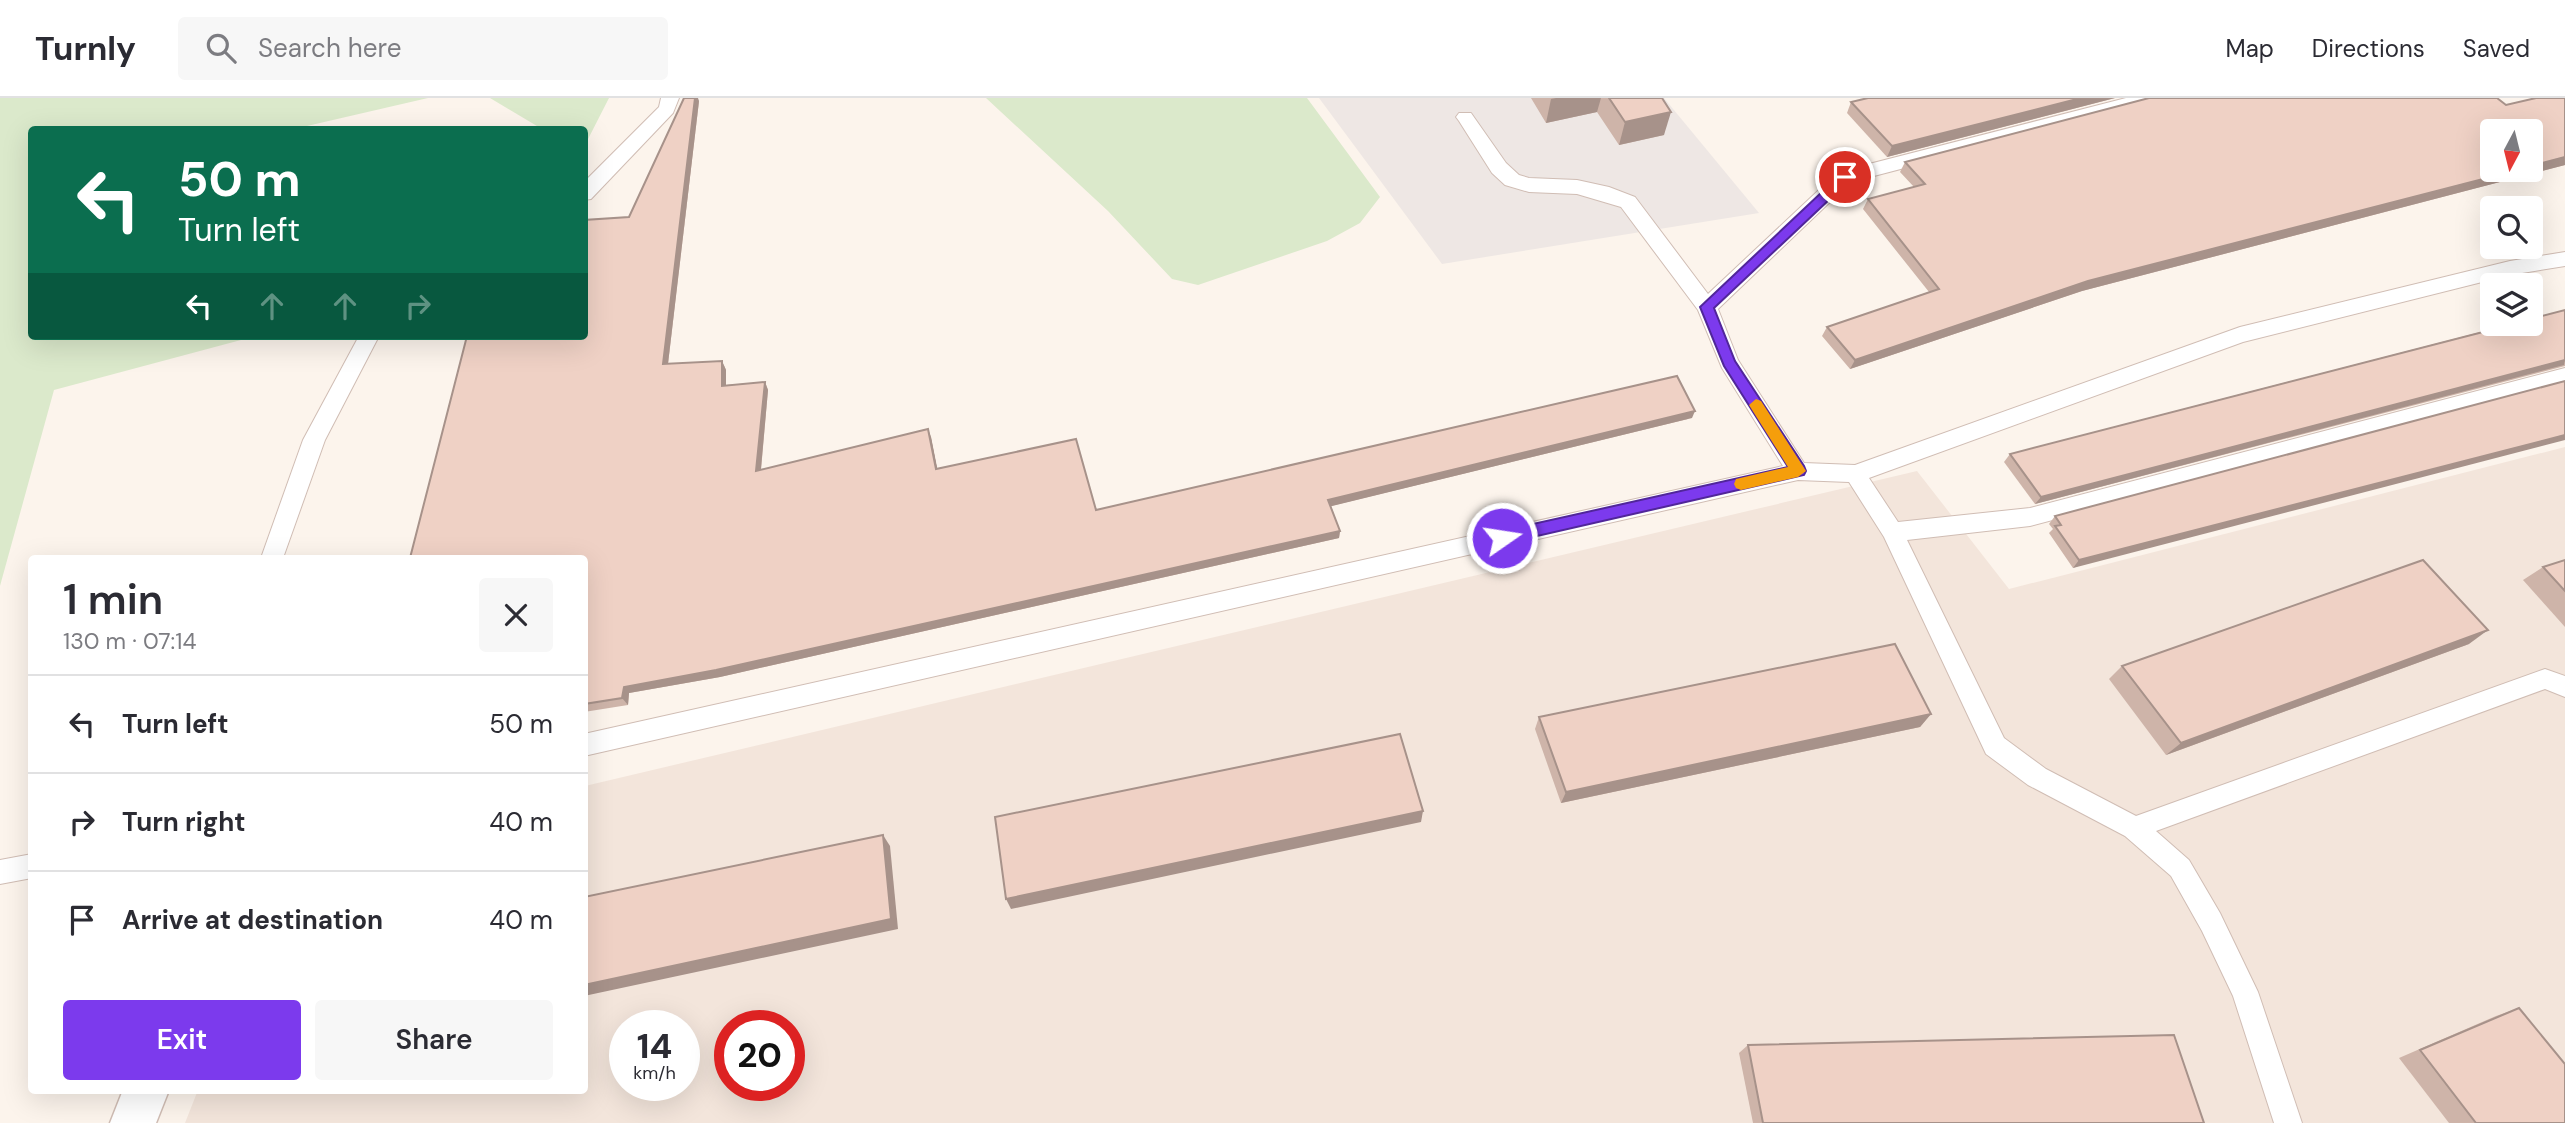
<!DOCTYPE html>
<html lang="en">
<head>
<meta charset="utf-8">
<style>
	:root { --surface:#fff; --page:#f7f7f7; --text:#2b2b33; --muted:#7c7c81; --line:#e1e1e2; --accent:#7c3aed }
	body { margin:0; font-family:"DM Sans",sans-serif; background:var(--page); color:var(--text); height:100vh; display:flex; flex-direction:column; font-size:26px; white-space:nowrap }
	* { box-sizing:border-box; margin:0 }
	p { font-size:23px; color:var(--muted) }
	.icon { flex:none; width:38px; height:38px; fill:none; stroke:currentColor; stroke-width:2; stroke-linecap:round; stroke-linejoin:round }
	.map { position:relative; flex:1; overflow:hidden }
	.details { position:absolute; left:28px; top:457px; width:560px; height:539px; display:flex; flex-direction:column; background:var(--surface); border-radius:7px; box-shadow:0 7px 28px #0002 }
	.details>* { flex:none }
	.hud { position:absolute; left:28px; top:28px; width:560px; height:214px; border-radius:7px; box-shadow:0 7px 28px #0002; background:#0b6e4f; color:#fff; overflow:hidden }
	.needle { width:46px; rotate:187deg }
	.buttons { position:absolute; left:2480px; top:21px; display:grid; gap:14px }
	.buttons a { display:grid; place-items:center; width:63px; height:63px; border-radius:7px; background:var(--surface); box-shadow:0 7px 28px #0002; font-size:35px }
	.speed { position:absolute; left:609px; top:912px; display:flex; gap:14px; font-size:35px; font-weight:700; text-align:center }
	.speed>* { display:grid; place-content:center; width:91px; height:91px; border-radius:50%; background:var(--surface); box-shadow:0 7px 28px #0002; line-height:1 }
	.speed small { font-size:18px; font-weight:400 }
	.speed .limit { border:10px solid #d22; background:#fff; color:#111 }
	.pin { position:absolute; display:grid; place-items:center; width:60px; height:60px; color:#fff; margin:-30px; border:4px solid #fff; border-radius:50%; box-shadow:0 2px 7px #0007 }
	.me { position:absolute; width:77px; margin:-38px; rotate:77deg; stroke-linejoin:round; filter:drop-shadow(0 0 5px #0008) }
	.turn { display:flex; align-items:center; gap:24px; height:147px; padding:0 35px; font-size:32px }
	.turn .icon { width:91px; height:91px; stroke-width:2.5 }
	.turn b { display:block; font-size:49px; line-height:60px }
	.lanes { display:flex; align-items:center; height:66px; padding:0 35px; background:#0003; justify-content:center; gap:35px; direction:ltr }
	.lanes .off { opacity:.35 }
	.round { display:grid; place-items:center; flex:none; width:74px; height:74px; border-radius:7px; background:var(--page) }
	.summary { display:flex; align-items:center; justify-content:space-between; height:119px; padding:0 35px }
	h1 { font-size:42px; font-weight:600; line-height:52px }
	.button { display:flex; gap:14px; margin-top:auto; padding:14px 35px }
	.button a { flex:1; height:80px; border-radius:7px; background:var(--accent); color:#fff; font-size:28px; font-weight:600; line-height:80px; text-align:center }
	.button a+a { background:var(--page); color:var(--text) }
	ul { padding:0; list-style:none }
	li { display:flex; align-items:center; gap:21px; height:98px; padding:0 35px; border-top:2px solid var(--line) }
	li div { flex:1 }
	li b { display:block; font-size:26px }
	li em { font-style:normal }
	header { display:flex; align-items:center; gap:42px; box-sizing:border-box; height:98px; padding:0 35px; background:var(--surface); border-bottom:2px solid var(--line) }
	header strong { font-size:33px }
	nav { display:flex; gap:38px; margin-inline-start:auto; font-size:24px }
	.search { width:490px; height:63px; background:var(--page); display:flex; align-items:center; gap:18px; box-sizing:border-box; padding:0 24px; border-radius:7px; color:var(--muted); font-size:26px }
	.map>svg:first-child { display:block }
	.residential { fill:#f3e5db; fill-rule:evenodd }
	.industrial { fill:#eee7e4 }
	.green { fill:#dbe9cb }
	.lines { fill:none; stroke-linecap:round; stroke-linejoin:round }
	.service-casing { stroke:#d0bdb4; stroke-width:2 }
	.minor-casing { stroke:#d0bdb4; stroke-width:3 }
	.service { fill:#fff; fill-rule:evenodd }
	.minor { fill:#fff; fill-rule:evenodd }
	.wall { fill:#ceb4a9 }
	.shaded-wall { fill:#a7928a }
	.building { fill:#efd1c5; stroke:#a7928a; stroke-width:2 }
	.route { fill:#7c3aed; stroke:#51269a; stroke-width:2 }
	.slow { fill:#f59e0b }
</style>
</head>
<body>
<header>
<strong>Turnly</strong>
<div class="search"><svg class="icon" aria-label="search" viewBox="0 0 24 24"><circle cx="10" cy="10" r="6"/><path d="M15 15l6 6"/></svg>Search here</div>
<nav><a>Map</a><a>Directions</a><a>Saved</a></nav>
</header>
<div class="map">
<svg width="2565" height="1025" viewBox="0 0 2565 1025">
	<rect width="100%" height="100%" fill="#fcf4ec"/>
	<path class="residential" d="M2565,349V1025H185L198,992H584L585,688L1917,373L2009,491ZM625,928H684V987H625ZM730,928H789V987H730Z"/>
	<path class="industrial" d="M1319,0H1664L1759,115L1442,166Z"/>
	<g class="green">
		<path d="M0,0H428L294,31L32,32V238H256L54,292L0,488Z"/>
		<path d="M490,0H609L585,47L584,32L542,31Z"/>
		<path d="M986,0H1307L1380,99L1360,125L1327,143L1198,187L1172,181L1108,113Z"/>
	</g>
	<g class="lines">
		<g class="service-casing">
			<g id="service">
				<path d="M661,0H679L673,15L591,101L584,102V84L659,9Z"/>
				<path d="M2126,0H2158L2149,6L1851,84L1718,211L1738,262L1804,365L1855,367L2240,229L2510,163L2565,154V168L2510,177L2243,244L1869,380L1898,424L2030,410L2565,270V286L2030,428L1907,442L2004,640L2046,671L2136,718L2545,571L2565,578V599L2545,591L2156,733L2189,762L2220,815L2258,894L2302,1025H2274L2233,898L2202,833L2171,778L2125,738L2028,687L1986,656L1884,439L1849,384L1798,382L584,658V636L1783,368L1722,270L1698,212L1621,109L1577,96L1529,94L1505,87L1492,75L1459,23L1456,19L1459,15H1471L1506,65L1519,77L1529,80L1577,82L1609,89L1635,99L1708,196L1838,74Z"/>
				<path d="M359,238H379L325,342L283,460H261L303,342Z"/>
				<path d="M32,756V780L0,786V762Z"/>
			</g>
		</g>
		<g class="minor-casing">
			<path id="minor" d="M123,992H169L156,1025H110Z"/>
		</g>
		<use href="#service" class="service"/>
		<use href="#minor" class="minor"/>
	</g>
	<g class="wall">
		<path d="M1531,0H1662L1664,37L1619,47L1597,14L1546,25Z"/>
		<path d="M1868,0H2115L1887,59L1847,15L1851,4Z"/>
		<path d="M2565,0V67L2082,193L1850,271L1822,238L1827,229L1929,194L1863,111L1868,101L1914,89L1900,74L1905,64L2506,7Z"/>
		<path d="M699,3L668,266L722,263L726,272V287L765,284L768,292L761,372L931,339L937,371L1096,412L1692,320L1331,408L1340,433L1339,440L720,579L629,595L628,607L584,614V460L629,119Z"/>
		<path d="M2565,212V268L2035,406L2004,364L2010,356Z"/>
		<path d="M2565,283L2073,470L2049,435L2053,431L2049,426L2055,418Z"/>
		<path d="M2565,462V529L2523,482L2543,469Z"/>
		<path d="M2469,546L2166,657L2109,581L2122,568Z"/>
		<path d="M1931,616L1920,629L1561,705L1535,631L1539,619Z"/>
		<path d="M2519,910L2565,1025H2449L2399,960L2496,918Z"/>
		<path d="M1748,947L2204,1025H1753L1739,955Z"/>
	</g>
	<g class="shaded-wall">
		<path d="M695,0H698L699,3L667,274L663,266Z"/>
		<path d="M1556,0H1601L1597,14L1546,25L1551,1Z"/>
		<path d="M2081,0H2115L1887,59L1892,48Z"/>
		<path d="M1671,14L1664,37L1619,47L1625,24Z"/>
		<path d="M2565,59V67L2082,193L1850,271L1855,262L2088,183L2518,72H2530V68Z"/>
		<path d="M2565,262L2564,267L2035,406L2041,399Z"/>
		<path d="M722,263L726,272V296L722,288Z"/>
		<path d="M765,284L768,292L760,381L756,373Z"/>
		<path d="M1695,313L1692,320L1328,409V402Z"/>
		<path d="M928,331L931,339L939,379L936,371Z"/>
		<path d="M2565,337V342L2073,470L2079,462Z"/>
		<path d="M1340,433L1339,440L720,579L629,595L628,607L622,600L624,589Z"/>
		<path d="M2488,532L2469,546L2166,657L2181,645Z"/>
		<path d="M1931,616L1920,629L1561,705L1566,694Z"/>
		<path d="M1423,713L1421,724L1011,811L1006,801Z"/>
		<path d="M883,737L890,748L898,831L584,898V887Z"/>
	</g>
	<g class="building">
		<path d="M684,0H695L663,266L722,263V288L765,284L756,373L928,331L936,371L1076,341L1096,412L1677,278L1695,313L1328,402L1340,433L716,572L624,589L622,600L584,606V460H410L467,238H584V122L629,119Z"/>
		<path d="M1609,0H1662L1671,14L1625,24Z"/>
		<path d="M1868,0H2081L1892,48L1851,4Z"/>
		<path d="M2149,0H2497L2506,7L2536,0H2565V59L2530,68V33H2492V72H2518L2088,183L1855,262L1827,229L1939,191L1868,101L1925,86L1905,64Z"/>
		<path d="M2565,212V262L2041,399L2010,356L2514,226H2530V221Z"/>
		<path d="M2565,283V337L2079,462L2055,428L2061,427L2055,418Z"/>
		<path d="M2423,462L2488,532L2181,645L2122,568Z"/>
		<path d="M2565,462V493L2543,469Z"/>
		<path d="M1895,546L1931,616L1566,694L1539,619Z"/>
		<path d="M1400,636L1423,713L1006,801L995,719Z"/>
		<path d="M883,737L891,821L584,887V799Z"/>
		<path d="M2519,910L2565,966V1025H2476L2420,952Z"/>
		<path d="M2174,937L2204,1025H1763L1748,947Z"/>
	</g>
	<path class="route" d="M1845,74L1852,79L1850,82L1714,210L1735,263L1804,368L1806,373L1804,377L1502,446L1496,444L1494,440L1502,433L1788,369L1724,268L1700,209L1841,76Z"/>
	<path class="slow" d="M1756,301L1761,303L1806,373L1798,379L1741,392L1736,390L1734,386L1736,381L1788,369L1749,307Z"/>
</svg>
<div class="buttons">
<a><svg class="needle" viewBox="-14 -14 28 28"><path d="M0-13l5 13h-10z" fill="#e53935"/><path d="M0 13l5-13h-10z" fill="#7c7c81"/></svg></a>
<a><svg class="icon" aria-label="search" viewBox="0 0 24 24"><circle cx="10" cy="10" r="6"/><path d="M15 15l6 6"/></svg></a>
<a><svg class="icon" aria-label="layers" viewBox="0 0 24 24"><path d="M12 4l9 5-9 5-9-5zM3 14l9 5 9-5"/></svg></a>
</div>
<div class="speed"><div>14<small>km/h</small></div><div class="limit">20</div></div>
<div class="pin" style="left:1845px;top:79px;background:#d93025"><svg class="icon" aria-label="arrive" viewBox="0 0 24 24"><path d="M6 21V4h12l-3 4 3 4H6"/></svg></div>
<svg class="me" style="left:1502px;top:440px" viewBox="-20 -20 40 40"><circle r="17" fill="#7c3aed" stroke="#fff" stroke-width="3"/><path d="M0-11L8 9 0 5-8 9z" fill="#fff"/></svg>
<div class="hud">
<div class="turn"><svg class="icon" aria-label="left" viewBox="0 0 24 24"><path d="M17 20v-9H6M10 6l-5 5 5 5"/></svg><div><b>50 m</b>Turn left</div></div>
<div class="lanes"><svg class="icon" aria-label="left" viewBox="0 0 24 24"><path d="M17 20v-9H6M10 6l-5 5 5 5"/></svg><svg class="icon off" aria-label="ahead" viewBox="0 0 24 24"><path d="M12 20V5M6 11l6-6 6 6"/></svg><svg class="icon off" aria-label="ahead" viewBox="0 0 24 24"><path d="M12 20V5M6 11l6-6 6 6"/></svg><svg class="icon off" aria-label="right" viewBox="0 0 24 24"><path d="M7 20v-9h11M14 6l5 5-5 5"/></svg></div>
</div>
<section class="details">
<div class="summary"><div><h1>1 min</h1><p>130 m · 07:14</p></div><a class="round"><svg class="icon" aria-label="close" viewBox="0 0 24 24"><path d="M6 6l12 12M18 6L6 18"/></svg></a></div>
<ul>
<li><svg class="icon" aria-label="left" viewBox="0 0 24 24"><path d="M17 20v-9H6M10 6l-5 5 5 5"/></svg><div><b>Turn left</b></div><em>50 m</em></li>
<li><svg class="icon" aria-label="right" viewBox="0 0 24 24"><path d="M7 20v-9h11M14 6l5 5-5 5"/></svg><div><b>Turn right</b></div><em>40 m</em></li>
<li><svg class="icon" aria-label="arrive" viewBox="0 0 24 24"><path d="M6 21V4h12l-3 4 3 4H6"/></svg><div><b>Arrive at destination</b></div><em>40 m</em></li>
</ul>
<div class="button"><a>Exit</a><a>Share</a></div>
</section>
</div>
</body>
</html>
